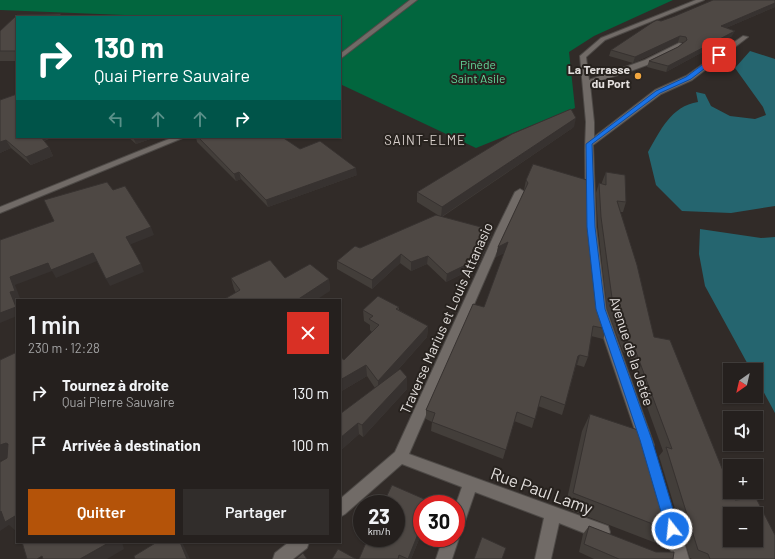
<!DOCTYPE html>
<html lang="fr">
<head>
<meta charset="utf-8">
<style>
	:root { --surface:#25201e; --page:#312d2b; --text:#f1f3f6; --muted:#a3a3a4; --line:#423e3c; --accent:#b45309 }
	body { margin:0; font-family:Barlow,sans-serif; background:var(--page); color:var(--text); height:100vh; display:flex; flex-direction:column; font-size:15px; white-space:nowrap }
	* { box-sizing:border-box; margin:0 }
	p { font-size:13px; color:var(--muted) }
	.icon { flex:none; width:22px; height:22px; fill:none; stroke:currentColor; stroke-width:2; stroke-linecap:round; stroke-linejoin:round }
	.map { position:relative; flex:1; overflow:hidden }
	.sheet { position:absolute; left:16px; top:299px; width:325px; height:244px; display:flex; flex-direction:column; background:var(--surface); border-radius:0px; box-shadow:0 1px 3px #0004,0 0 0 1px var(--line) }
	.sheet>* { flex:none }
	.top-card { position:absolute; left:16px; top:16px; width:325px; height:122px; border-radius:0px; box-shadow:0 1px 3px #0004,0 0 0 1px var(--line); background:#00695c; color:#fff; overflow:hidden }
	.needle { width:26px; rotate:214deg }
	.fabs { position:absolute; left:723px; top:363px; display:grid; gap:8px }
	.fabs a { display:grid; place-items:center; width:40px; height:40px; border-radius:0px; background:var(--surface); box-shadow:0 1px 3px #0004,0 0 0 1px var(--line); font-size:20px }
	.speed { position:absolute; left:353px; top:495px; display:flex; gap:8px; font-size:20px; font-weight:700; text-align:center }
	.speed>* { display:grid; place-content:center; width:52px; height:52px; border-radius:50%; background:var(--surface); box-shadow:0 1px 3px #0004,0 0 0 1px var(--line); line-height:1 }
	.speed small { font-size:10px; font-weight:400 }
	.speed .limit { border:6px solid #d22; background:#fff; color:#111 }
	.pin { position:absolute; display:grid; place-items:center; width:34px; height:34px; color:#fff; margin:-17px; border-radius:8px; box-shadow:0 2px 6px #0006 }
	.me { position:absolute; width:44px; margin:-22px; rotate:344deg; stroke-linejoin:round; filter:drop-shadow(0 0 3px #0008) }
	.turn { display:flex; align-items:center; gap:14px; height:84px; padding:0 12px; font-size:18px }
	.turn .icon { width:52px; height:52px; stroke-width:2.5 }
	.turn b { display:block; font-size:28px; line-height:34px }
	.lanes { display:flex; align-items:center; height:38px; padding:0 12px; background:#0003; justify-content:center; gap:20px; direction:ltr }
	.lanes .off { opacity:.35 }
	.round { display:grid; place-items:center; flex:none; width:42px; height:42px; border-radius:0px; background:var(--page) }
	.headline { display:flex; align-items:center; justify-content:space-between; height:68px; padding:0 12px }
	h1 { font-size:24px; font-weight:600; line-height:30px }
	.action { display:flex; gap:8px; margin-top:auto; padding:8px 12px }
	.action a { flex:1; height:46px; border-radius:0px; background:var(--accent); color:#fff; font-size:16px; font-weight:600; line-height:46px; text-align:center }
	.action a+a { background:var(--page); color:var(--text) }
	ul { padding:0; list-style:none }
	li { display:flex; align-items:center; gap:12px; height:52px; padding:0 12px }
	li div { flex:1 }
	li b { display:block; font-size:15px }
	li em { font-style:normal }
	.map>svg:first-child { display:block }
	.green { fill:#02663e }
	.water { fill:#25656f }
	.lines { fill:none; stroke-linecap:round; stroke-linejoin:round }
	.service-casing { stroke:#4d4946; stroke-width:2 }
	.minor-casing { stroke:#4d4946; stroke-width:2 }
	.service { fill:#716b67; fill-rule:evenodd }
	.minor { fill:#716b67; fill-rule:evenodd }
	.wall { fill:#433e3a }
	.shaded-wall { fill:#373230 }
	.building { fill:#4e4844; stroke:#373230; fill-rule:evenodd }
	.route { fill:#1a73e8; stroke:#114b97 }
	.poi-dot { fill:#f1a63f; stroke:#27221e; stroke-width:1.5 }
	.labels { text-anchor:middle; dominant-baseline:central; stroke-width:4; stroke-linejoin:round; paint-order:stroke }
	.far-park-label { font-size:12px; fill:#64d99c; stroke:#27221e }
	.far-poi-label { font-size:12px; font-weight:bold; fill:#e2dedc; stroke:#27221e; text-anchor:end }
	.far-neighbourhood-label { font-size:13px; letter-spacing:1px; fill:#d7cfcb; stroke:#27221e }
	.street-label { font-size:14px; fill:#e2dedc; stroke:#27221e }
	.near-street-label { font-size:17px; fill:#e2dedc; stroke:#27221e }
</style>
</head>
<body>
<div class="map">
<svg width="775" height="559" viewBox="0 0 775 559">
	<rect width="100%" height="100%" fill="#312b28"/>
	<path class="green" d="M0,0H673L594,36L569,52L575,108L476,148L340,84V17H173L0,10Z"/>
	<g class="water">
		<path d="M750,51L775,59V206L731,213L682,211L656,185L648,152C660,131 671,106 698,102L696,92L705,94L711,106L730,116L755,119L766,115L763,107L735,68Z"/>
		<path d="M700,229L761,238L775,237V413L756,378V370H751L705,286L699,254Z"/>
	</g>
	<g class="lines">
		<g class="service-casing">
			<path id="service" d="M410,0H417L340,59V54Z"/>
		</g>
		<g class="minor-casing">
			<g id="minor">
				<path d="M696,0H704L605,40L586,57L589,80L645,60L679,43L684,44C665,63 616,75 590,84L594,122V137L655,90L686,76L743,36L748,37L692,80L661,94L593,145L596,227L606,309L654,445L652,450L647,451L642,450L640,445L594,309L586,227L585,149L586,122L580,56L601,38Z"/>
				<path d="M174,137H185L0,213V207Z"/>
				<path d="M520,189L525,192L505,233L409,454L608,526L610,532L608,538L602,540L559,523L551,559H535L544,518L475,492L462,530L456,532V504L462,487L402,464L345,514L340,517V499L395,452L495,233L515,192Z"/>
				<path d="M672,519L678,521L689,559H673L664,527L666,521Z"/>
				<path d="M456,532L459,538L452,559H436L443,538H456Z"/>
				<path d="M289,542H309L307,548L293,559H273L275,553Z"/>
			</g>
		</g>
		<use href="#service" class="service"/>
		<use href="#minor" class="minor"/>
	</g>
	<g class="wall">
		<path d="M775,0V7L726,28L732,36L666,72L647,67L649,61L678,47L684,42H678L633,63L609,56L611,50L661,21Z"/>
		<path d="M17,17V61H0V31Z"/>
		<path d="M0,100L17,137H54L44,141L49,147L53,156L31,165L11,148L0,153Z"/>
		<path d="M574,127L442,217L492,230L491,238L478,266L446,282L427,264L411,271L400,263L372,289L337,269V261L360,248L441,217L417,202V192Z"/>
		<path d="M128,137H156L136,144Z"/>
		<path d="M196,137H282L300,149L357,175L268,207L241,179L236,181L197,142Z"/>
		<path d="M606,172L626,202L623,212H620L654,337L735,500L775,559H692L690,558L659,456L663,451L628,354L623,352L607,309L598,227L596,193L599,183L602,184V182Z"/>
		<path d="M526,180L588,217L596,299L607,329L603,339L591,336L588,357L584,367L577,365H576L565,405L562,415L538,406L532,428L514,421L503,459L431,431L432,422L426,419V410L484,307L504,253L496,257L498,247L525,191L524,190Z"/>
		<path d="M231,278H285L329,279L330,291L236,293L234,289Z"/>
		<path d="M399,307V310L428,326L427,337L396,372L407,377V389L363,437L359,434L340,451V414L375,388L367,376L340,392V357L344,360L372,332L370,330V325L364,321L363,310Z"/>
		<path d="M590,414L681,535L669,548L565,508L582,431Z"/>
		<path d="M392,485L431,502V504H422V532L411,559H359L368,538H396V504H383Z"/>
		<path d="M589,526L673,559H594L579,552L583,534Z"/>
	</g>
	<g class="shaded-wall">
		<path d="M775,3V7L719,31L721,26Z"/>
		<path d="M735,31L732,36L666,72L668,66Z"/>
		<path d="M680,36L678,42L633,63L635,57Z"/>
		<path d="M576,118L574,127L441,217L442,207Z"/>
		<path d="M40,137H54L42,141Z"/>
		<path d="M133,137H156L136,144Z"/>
		<path d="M6,140L11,148L0,153V142Z"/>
		<path d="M49,147L53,156L31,165L26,157Z"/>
		<path d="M356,168L357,175L268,207L266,200Z"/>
		<path d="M239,172L241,179L236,181L234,174Z"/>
		<path d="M151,227L154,235L129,245L126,237Z"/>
		<path d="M492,230L491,238L478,266L446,282L447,274Z"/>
		<path d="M508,242L506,252L496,257L498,247Z"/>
		<path d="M93,253L97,261L56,278L52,271L15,285L20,298L15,300L17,305V316L0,323V313L10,292V277L48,263Z"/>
		<path d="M401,254L400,263L372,289V280Z"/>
		<path d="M428,256L427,264L411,271V262Z"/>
		<path d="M141,264L144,272L110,286L106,279Z"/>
		<path d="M329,279L330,291L316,300H297Z"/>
		<path d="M428,326L427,337L378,392V381Z"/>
		<path d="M580,355L577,365L575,366L578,356Z"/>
		<path d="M366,365L367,376L340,392V380Z"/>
		<path d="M407,377V389L363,437L362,425Z"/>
		<path d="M358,423L359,434L340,451V438Z"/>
		<path d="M6,443L16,455L0,461V445Z"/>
		<path d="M1,511L15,516L17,518V532L9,525L0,531V512Z"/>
		<path d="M422,524V532L411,559H408Z"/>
		<path d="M110,542H122L124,549L107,559H80Z"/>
		<path d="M180,542H182L190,559H187Z"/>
	</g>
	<g class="building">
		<path d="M713,0H775V3L721,26L735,31L668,66L649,61L678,47L687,40L686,37L680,36L635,57L611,50L653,22L657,20L661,21L675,16Z"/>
		<path d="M61,14L58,17H17V51H0V31L17,15Z"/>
		<path d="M17,94V137H41L49,147L26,157L6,140L0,142V100Z"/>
		<path d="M571,109L576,118L442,207L417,192L512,134Z"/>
		<path d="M198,137H282L300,149L320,141L356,168L266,200L239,172L234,174Z"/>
		<path d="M533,164L587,180L588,217L596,299L607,329L593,326L588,357L580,355L578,356L565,405L541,396L535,419L517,412L506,450L432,422L435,413L426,410L473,304L484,307L508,242L498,247L528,183L526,180Z"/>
		<path d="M606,172L625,175L626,202L617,201L637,265L654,337L670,340L730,488V492H732L735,500L756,498L775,535V559H710L708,554L698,550L666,447L672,449L633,344L628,342L612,298L601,217L599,183L606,185ZM730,514H756V540H730Z"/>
		<path d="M107,182L113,190L125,186L151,227L126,237L141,264L106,279L93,253L51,270L48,263L10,277L15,291L10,292L16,307L0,313V240L54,221L44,200Z"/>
		<path d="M436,215L492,230L480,258L447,274L428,256L411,262L401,254L372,280L337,261L355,246L360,248Z"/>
		<path d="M270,260L285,278L310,264L329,279L297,300H223L240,290L231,278Z"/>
		<path d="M378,296L399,307L396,309L428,326L378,381L366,365L340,380V357L344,360L379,325L369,319L373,316L363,310Z"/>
		<path d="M17,352V523L15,516L5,522L1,511L0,512V462L7,458L8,444L6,443L0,445V360Z"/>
		<path d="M400,369L407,377L362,425L358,423L340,438V414Z"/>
		<path d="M590,414L650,434L681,535L573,493Z"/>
		<path d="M392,485L431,502L430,504H422V524L408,559L399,555L398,559H359L368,538H396V504H383Z"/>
		<path d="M589,526L656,552H674L673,559H619L584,544Z"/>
		<path d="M482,537L506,548L502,559H474Z"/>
		<path d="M22,542H110L80,559H43L42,556L37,559H27Z"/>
		<path d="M157,542H180L187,559H135L134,556Z"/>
		<path d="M338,549L356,559H332Z"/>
		<path d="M303,553L307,559H296Z"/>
	</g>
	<path class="route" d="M717,54L722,55L691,79L660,93L592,144L595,227L605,309L652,440L679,529L677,534L672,536L668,534L666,529L640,440L596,309L587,227L586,144L656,91L686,77Z"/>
	<circle class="poi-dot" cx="638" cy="76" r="4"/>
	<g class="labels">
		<g class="far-park-label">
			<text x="478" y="64">Pinède<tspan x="478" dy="14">Saint Asile</tspan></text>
		</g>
		<g class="far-poi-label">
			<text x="630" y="69">La Terrasse<tspan x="630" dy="14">du Port</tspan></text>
		</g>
		<g class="far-neighbourhood-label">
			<text x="425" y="140">SAINT-ELME</text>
		</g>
		<g class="street-label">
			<text transform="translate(446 318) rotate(-66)">Traverse Marius et Louis Attanasio</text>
			<text transform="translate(632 351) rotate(72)">Avenue de la Jetée</text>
		</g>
		<g class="near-street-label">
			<text transform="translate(542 490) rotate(20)">Rue Paul Lamy</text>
		</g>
	</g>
</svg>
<div class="fabs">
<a><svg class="needle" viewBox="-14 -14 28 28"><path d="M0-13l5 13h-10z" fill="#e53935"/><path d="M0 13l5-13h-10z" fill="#a3a3a4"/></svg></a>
<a><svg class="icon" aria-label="sound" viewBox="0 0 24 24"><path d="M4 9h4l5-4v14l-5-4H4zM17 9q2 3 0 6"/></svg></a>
<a>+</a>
<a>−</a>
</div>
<div class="speed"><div>23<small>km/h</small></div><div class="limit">30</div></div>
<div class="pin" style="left:719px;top:55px;background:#d93025"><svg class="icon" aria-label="arrive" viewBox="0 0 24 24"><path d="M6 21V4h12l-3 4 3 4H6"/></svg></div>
<svg class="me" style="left:672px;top:529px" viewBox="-20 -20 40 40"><circle r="17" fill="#1a73e8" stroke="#fff" stroke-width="3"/><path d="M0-11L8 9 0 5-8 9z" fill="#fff"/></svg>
<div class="top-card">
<div class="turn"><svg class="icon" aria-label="right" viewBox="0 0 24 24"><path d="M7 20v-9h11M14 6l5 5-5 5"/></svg><div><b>130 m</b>Quai Pierre Sauvaire</div></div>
<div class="lanes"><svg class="icon off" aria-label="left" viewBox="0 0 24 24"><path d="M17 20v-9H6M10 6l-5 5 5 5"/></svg><svg class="icon off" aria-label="ahead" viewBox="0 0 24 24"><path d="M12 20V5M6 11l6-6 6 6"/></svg><svg class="icon off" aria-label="ahead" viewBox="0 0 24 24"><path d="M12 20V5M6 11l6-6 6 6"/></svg><svg class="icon" aria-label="right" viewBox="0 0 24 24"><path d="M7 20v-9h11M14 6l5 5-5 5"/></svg></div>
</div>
<section class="sheet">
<div class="headline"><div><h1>1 min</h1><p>230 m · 12:28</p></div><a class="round" style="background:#d93025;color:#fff"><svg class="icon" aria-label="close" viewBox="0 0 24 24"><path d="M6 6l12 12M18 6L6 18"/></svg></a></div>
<ul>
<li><svg class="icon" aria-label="right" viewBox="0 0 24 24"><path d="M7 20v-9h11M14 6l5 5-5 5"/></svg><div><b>Tournez à droite</b><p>Quai Pierre Sauvaire</p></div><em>130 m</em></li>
<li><svg class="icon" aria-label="arrive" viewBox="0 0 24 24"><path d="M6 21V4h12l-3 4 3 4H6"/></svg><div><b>Arrivée à destination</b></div><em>100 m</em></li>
</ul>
<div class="action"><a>Quitter</a><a>Partager</a></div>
</section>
</div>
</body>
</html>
